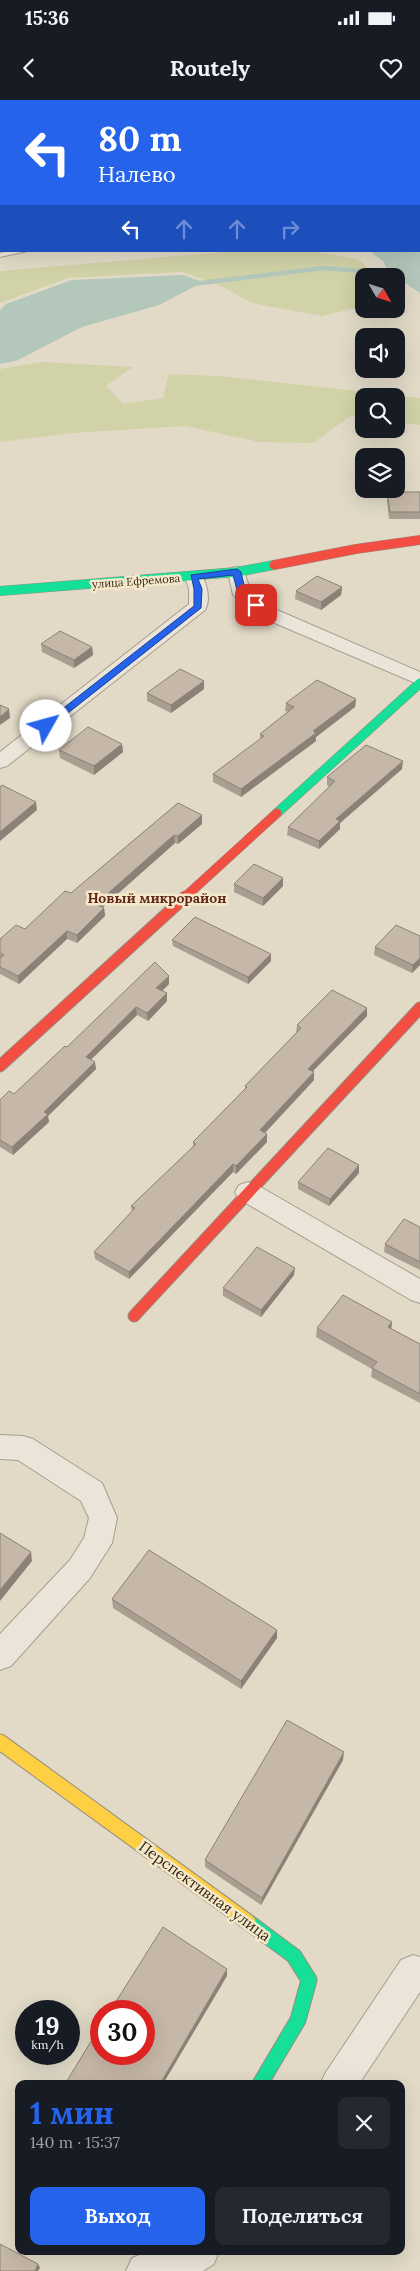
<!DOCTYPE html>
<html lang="ru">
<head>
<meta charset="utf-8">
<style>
	:root { --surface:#171b24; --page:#242831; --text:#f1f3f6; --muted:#9ea1a6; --accent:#2563eb }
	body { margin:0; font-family:Lora,serif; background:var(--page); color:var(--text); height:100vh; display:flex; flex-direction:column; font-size:19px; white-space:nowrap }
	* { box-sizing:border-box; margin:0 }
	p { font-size:16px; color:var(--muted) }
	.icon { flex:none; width:28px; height:28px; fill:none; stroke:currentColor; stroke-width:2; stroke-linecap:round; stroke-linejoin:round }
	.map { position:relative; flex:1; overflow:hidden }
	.panel { position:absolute; left:15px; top:1980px; width:390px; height:175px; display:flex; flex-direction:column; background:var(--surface); border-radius:10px; box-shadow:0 5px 20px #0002 }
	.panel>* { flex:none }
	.banner { position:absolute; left:0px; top:0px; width:420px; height:152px; box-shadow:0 5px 20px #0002; background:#2563eb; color:#fff; overflow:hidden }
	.needle { width:32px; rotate:129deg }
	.controls { position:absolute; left:355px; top:168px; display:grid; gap:10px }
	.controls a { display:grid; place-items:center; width:50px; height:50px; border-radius:10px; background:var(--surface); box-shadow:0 5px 20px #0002; font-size:25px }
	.speed { position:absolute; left:15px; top:1900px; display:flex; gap:10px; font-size:25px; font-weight:700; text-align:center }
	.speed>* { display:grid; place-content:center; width:65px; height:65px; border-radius:50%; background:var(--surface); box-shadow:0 5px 20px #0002; line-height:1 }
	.speed small { font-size:12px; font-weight:400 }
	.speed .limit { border:8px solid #d22; background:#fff; color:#111 }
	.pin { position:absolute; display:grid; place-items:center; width:42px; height:42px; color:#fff; margin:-21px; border-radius:10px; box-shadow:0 2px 8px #0006 }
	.me { position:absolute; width:55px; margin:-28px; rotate:52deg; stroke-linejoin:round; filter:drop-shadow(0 0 4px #0008) }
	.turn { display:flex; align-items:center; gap:18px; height:105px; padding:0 15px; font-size:22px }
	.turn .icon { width:65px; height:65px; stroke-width:2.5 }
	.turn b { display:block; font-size:35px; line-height:42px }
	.lanes { display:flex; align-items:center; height:48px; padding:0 15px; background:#0003; justify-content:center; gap:25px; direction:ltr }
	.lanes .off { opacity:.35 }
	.round { display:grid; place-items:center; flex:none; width:52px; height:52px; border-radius:10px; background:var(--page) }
	.head { display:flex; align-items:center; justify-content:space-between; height:85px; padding:0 15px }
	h1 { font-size:30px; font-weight:800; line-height:38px; color:var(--accent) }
	.cta { display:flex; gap:10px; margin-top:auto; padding:10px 15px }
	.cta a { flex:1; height:58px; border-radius:10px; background:var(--accent); color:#fff; font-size:20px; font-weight:800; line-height:58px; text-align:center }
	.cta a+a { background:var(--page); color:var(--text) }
	.status { display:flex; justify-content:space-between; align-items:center; height:35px; padding:0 25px; background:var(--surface); direction:ltr }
	.status svg { height:14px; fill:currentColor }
	header { display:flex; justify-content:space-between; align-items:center; height:65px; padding:0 15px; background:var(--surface); font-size:22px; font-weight:800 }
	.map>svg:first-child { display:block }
	.farmland { fill:#e3dab6 }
	.green { fill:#d2d2a8 }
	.water { fill:#b3c7ba }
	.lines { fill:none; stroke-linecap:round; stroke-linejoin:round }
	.stream { stroke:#b3c7ba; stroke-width:4.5 }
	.lane-casing { stroke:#a69f91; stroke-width:2 }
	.street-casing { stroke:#a69f91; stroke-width:2 }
	.fast-far2-casing { stroke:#968e81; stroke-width:8 }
	.fast-far1-casing { stroke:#968e81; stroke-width:10 }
	.fast-casing { stroke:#968e81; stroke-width:17 }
	.slow-casing { stroke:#968e81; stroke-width:17 }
	.jam-far1-casing { stroke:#968e81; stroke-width:10 }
	.jam-casing { stroke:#968e81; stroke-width:13 }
	.lane { fill:#eae4d9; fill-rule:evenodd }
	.street { fill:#eae4d9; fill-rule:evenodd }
	.fast-far2 { stroke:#16e098; stroke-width:6 }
	.fast-far1 { stroke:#16e098; stroke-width:9 }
	.fast { stroke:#16e098; stroke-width:15 }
	.slow { stroke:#ffcf43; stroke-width:15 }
	.jam-far1 { stroke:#f24e42; stroke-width:9 }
	.jam { stroke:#f24e42; stroke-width:11 }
	.wall { fill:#aa9e90 }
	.shaded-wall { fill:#8b8176 }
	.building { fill:#c6b8a8; stroke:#8b8176 }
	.route { fill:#2563eb; stroke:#184099 }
	.labels { text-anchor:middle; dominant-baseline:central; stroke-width:5; stroke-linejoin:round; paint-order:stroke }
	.far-street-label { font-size:11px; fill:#34271a; stroke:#f5e9ca }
	.neighbourhood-label { font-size:14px; font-weight:bold; fill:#612819; stroke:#f5e9ca }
	.near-street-label { font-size:15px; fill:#34271a; stroke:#f5e9ca }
</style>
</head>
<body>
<div class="status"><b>15:36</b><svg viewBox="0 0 49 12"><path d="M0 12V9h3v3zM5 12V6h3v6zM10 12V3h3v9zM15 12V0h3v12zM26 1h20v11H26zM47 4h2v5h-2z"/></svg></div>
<header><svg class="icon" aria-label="back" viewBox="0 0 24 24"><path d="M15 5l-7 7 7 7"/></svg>Routely<svg class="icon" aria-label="heart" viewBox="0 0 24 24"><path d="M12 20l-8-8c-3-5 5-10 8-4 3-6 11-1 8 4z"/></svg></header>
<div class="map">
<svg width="420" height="2171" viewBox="0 0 420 2171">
	<rect width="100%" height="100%" fill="#e2dac7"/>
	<path class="farmland" d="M95,0H420V83L419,1Z"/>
	<g class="green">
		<path d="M237,151H307L358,159L377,176H364V206L321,216L252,203L219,185L182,172L68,178L0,203V171Z"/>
		<path d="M43,262L133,267L106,286L123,304L163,298L169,274L220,276L420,298V325L396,322V296H364V318L351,316L313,343L259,342L185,326L72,333L0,342V269Z"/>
	</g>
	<g class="water">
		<path d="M419,132H420V193L389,173L383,161L372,153L373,151H419Z"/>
		<path d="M183,175L203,182L159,205L82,227L16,261L0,264V210L6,204L72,180Z"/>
	</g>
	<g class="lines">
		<path class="stream" d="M193,184L324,168L398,174"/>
		<g class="lane-casing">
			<g id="lane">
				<rect x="419" y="92" width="1" height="4"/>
				<path d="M10,151H28L0,157V153Z"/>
			</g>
		</g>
		<g class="street-casing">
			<g id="street">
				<path d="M237,467L243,468L251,493L277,510L420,572V585L263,518L233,495L228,472L231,468Z"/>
				<path d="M194,472L200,473C207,482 211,500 205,510L7,666L0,668V652L189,504V489L185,477L188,473Z"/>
				<path d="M248,1082L257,1085L420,1179V1203L411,1200L239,1099L235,1092L239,1085Z"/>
				<path d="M0,1335L23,1336L33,1339L102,1383L117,1418L112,1443L90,1478L11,1566L0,1570V1534L70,1460L84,1438L89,1418L81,1401L18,1360L0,1359Z"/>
				<path d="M413,1855L420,1857V1892L359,1984H320L326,1972L401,1860Z"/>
				<path d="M150,2151H219L214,2164L203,2171H126L132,2158Z"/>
			</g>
		</g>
		<g class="fast-far2-casing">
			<path id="fast-far2" d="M0,123L1,118"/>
		</g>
		<g class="fast-far1-casing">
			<g id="fast-far1">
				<path d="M0,491L237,472L274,465"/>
				<path d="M277,713L420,583"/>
			</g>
		</g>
		<g class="fast-casing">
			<path id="fast" d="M248,1822L294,1856L309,1880L298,1920L260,1984"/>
		</g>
		<g class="slow-casing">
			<path id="slow" d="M0,1642L248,1822"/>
		</g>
		<g class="jam-far1-casing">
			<g id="jam-far1">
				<path d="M274,465L356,449L420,440"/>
				<path d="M184,798L277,713"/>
			</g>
		</g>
		<g class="jam-casing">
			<g id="jam">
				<path d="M0,966L185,797"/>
				<path d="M134,1216L420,908"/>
			</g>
		</g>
		<use href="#lane" class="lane"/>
		<use href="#street" class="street"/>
		<use href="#fast-far2" class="fast-far2"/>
		<use href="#fast-far1" class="fast-far1"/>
		<use href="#fast" class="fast"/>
		<use href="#slow" class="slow"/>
		<use href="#jam-far1" class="jam-far1"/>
		<use href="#jam" class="jam"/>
	</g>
	<g class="wall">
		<path d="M387,392H420V419H389L387,400Z"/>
		<path d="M342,487L341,495L321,510L295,499L296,491Z"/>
		<path d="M41,544L92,547L93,555L74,568L42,552Z"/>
		<path d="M204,581V589L171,613L147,601V593Z"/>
		<path d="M356,599L355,607L316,637V641L241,697L213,682V674L260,640V634L288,612L285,611L286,603Z"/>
		<path d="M122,644L123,652L94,675L60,658L59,650Z"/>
		<path d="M402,669L340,723V729L319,749L287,735L288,727L330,687L327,685V677Z"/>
		<path d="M178,703L202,724L178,744L175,743L103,807L104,808L105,816L77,843L67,839L19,884L0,874V839L25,829L71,793Z"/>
		<path d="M283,778V786L263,806L234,792V784Z"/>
		<path d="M420,836V865L412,873L374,855L375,847Z"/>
		<path d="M172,840L271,854V861L248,884L173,846Z"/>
		<path d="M169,884L162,891L167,893V901L148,921L137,915L91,960L96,969L48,1016L49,1022L13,1055L0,1047V1000L14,994L67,947Z"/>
		<path d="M367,908V916L313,971L314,972V980L265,1033L267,1042L236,1074L233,1072L129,1179L95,1159L94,1152L132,1112L131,1106L193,1047V1042L245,989V986L296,933L297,925Z"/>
		<path d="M359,1073L329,1106L298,1089V1082Z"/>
		<path d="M420,1127V1170L384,1152L385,1144Z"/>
		<path d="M294,1175L261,1217L223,1196V1188Z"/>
		<path d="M392,1222L391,1229L420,1244V1303L371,1277L372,1269L316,1237L317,1228Z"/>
		<path d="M112,1499L277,1530V1538L241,1589L113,1508Z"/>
		<path d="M343,1660L261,1805L205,1767V1760Z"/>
	</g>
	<g class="shaded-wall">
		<path d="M342,487L341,495L321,510V502Z"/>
		<path d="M92,547L93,555L74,568V560Z"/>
		<path d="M204,581V589L171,613V605Z"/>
		<path d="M356,599L355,607L316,637V641L241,697V689L313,631Z"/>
		<path d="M9,609L10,618L0,625V617Z"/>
		<path d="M122,644L123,652L94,675V666Z"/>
		<path d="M403,661L402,669L340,723V729L319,749V741L336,719Z"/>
		<path d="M36,702L37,710L0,741V732Z"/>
		<path d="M202,715V724L178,744V736Z"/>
		<path d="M174,735L175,743L97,812L96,804Z"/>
		<path d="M283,778V786L263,806V798Z"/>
		<path d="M104,808L105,816L77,843V835Z"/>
		<path d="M67,831V839L19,884L18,876Z"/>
		<path d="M271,854V861L248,884V877Z"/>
		<path d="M420,858V865L412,873L413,865Z"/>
		<path d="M169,876V884L157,896L156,888Z"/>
		<path d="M167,893V901L148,921L147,913Z"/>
		<path d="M136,907L137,915L86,964V957Z"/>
		<path d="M367,908V916L307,977L308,969Z"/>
		<path d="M95,962L96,969L48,1016L49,1022L13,1055L12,1047L44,1012Z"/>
		<path d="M314,972V980L260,1038V1030Z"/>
		<path d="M267,1034V1042L236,1074V1066Z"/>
		<path d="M233,1064V1072L129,1179V1172Z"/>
		<path d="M359,1065V1073L329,1106L330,1099Z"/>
		<path d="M295,1168L294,1175L261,1217V1210Z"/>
		<path d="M392,1222L391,1231L388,1227Z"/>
		<path d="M31,1452L32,1461L0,1501V1490Z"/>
		<path d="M277,1530V1538L241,1589V1581Z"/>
		<path d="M344,1652L343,1660L261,1805L262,1798Z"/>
		<path d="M227,1869V1876L163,1984H160Z"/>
		<path d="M38,2164L40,2168L38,2171H35Z"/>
	</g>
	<g class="building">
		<path d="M387,392H420V412H390Z"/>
		<path d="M317,476L342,487L321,502L296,491Z"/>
		<path d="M60,531L92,547L74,560L41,544Z"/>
		<path d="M180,569L204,581L171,605L147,593Z"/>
		<path d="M317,580L356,599L313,631L316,633L241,689L213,674L264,636L260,634L294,607L286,603Z"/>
		<path d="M0,605L9,609L0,617Z"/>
		<path d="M88,627L122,644L94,666L59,650Z"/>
		<path d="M366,645L403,661L336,719L340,721L319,741L288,727L335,681L327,677Z"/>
		<path d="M2,685L36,702L0,732V687Z"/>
		<path d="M178,703L202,715L178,736L174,735L96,804L104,808L77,835L67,831L18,876L0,867V858L4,855L0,853V839L16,825L25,829L65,791L71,793Z"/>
		<path d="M254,764L283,778L263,798L234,784Z"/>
		<path d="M195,817L271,854L248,877L172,840Z"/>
		<path d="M396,825L420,836V858L413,865L375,847Z"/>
		<path d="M155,862L169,876L156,888L167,893L147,913L136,907L86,957L95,962L44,1012L48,1014L12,1047L0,1040V1000L9,991L14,994L65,946L67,947Z"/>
		<path d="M332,890L367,908L308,969L314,972L260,1030L267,1034L236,1066L233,1064L129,1172L94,1152L135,1108L131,1106L196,1044L193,1042L247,987L245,986L301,928L297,925Z"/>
		<path d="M328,1048L359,1065L330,1099L298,1082Z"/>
		<path d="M404,1119L420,1127V1162L385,1144Z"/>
		<path d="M257,1147L295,1168L261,1210L223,1188Z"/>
		<path d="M343,1195L392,1222L388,1227L420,1244V1294L372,1268L377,1262L317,1228Z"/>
		<path d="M0,1433L31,1452L0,1490Z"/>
		<path d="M149,1450L277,1530L241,1581L112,1499Z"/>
		<path d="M287,1620L344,1652L262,1798L205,1760Z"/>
		<path d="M163,1827L227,1869L160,1984H65L101,1925V1954H144V1911H110Z"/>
		<path d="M0,2144L38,2164L35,2171H0Z"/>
	</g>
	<path class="route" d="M237,469L241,472L246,494L259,503V507H253L239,497L233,475L198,479L202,489L201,508L49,628H43V624L194,506V489L191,475Z"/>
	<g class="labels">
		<g class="far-street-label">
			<text transform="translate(136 481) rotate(-4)">улица Ефремова</text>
		</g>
		<g class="neighbourhood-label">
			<text x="157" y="798">Новый микрорайон</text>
		</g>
		<g class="near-street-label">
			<text transform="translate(205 1791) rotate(36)">Перспективная улица</text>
		</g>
	</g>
</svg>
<div class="controls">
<a><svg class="needle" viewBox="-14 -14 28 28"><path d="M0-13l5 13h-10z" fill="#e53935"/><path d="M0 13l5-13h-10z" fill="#9ea1a6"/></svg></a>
<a><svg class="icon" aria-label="sound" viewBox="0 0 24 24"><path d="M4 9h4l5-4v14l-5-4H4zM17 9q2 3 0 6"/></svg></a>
<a><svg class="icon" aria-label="search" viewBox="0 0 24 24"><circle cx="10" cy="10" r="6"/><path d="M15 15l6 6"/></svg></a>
<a><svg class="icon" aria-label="layers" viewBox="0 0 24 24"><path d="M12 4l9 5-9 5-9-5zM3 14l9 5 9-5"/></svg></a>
</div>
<div class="speed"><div>19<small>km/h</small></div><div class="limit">30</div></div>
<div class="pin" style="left:256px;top:505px;background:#d93025"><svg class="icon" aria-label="arrive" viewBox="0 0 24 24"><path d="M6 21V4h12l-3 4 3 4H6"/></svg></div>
<svg class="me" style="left:46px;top:626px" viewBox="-20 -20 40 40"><circle r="19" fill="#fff"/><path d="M0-13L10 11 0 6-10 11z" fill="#2563eb"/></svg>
<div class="banner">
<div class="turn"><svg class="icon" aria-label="left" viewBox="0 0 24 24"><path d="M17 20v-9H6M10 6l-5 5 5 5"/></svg><div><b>80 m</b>Налево</div></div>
<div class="lanes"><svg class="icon" aria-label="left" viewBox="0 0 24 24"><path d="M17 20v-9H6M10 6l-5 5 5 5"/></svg><svg class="icon off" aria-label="ahead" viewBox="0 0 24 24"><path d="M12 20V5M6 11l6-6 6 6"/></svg><svg class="icon off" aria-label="ahead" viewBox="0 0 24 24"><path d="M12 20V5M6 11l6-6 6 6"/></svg><svg class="icon off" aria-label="right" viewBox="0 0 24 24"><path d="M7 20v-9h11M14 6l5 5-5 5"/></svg></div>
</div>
<section class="panel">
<div class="head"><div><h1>1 мин</h1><p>140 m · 15:37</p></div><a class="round"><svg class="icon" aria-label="close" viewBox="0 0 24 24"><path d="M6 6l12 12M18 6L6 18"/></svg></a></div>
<div class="cta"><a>Выход</a><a>Поделиться</a></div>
</section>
</div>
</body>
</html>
